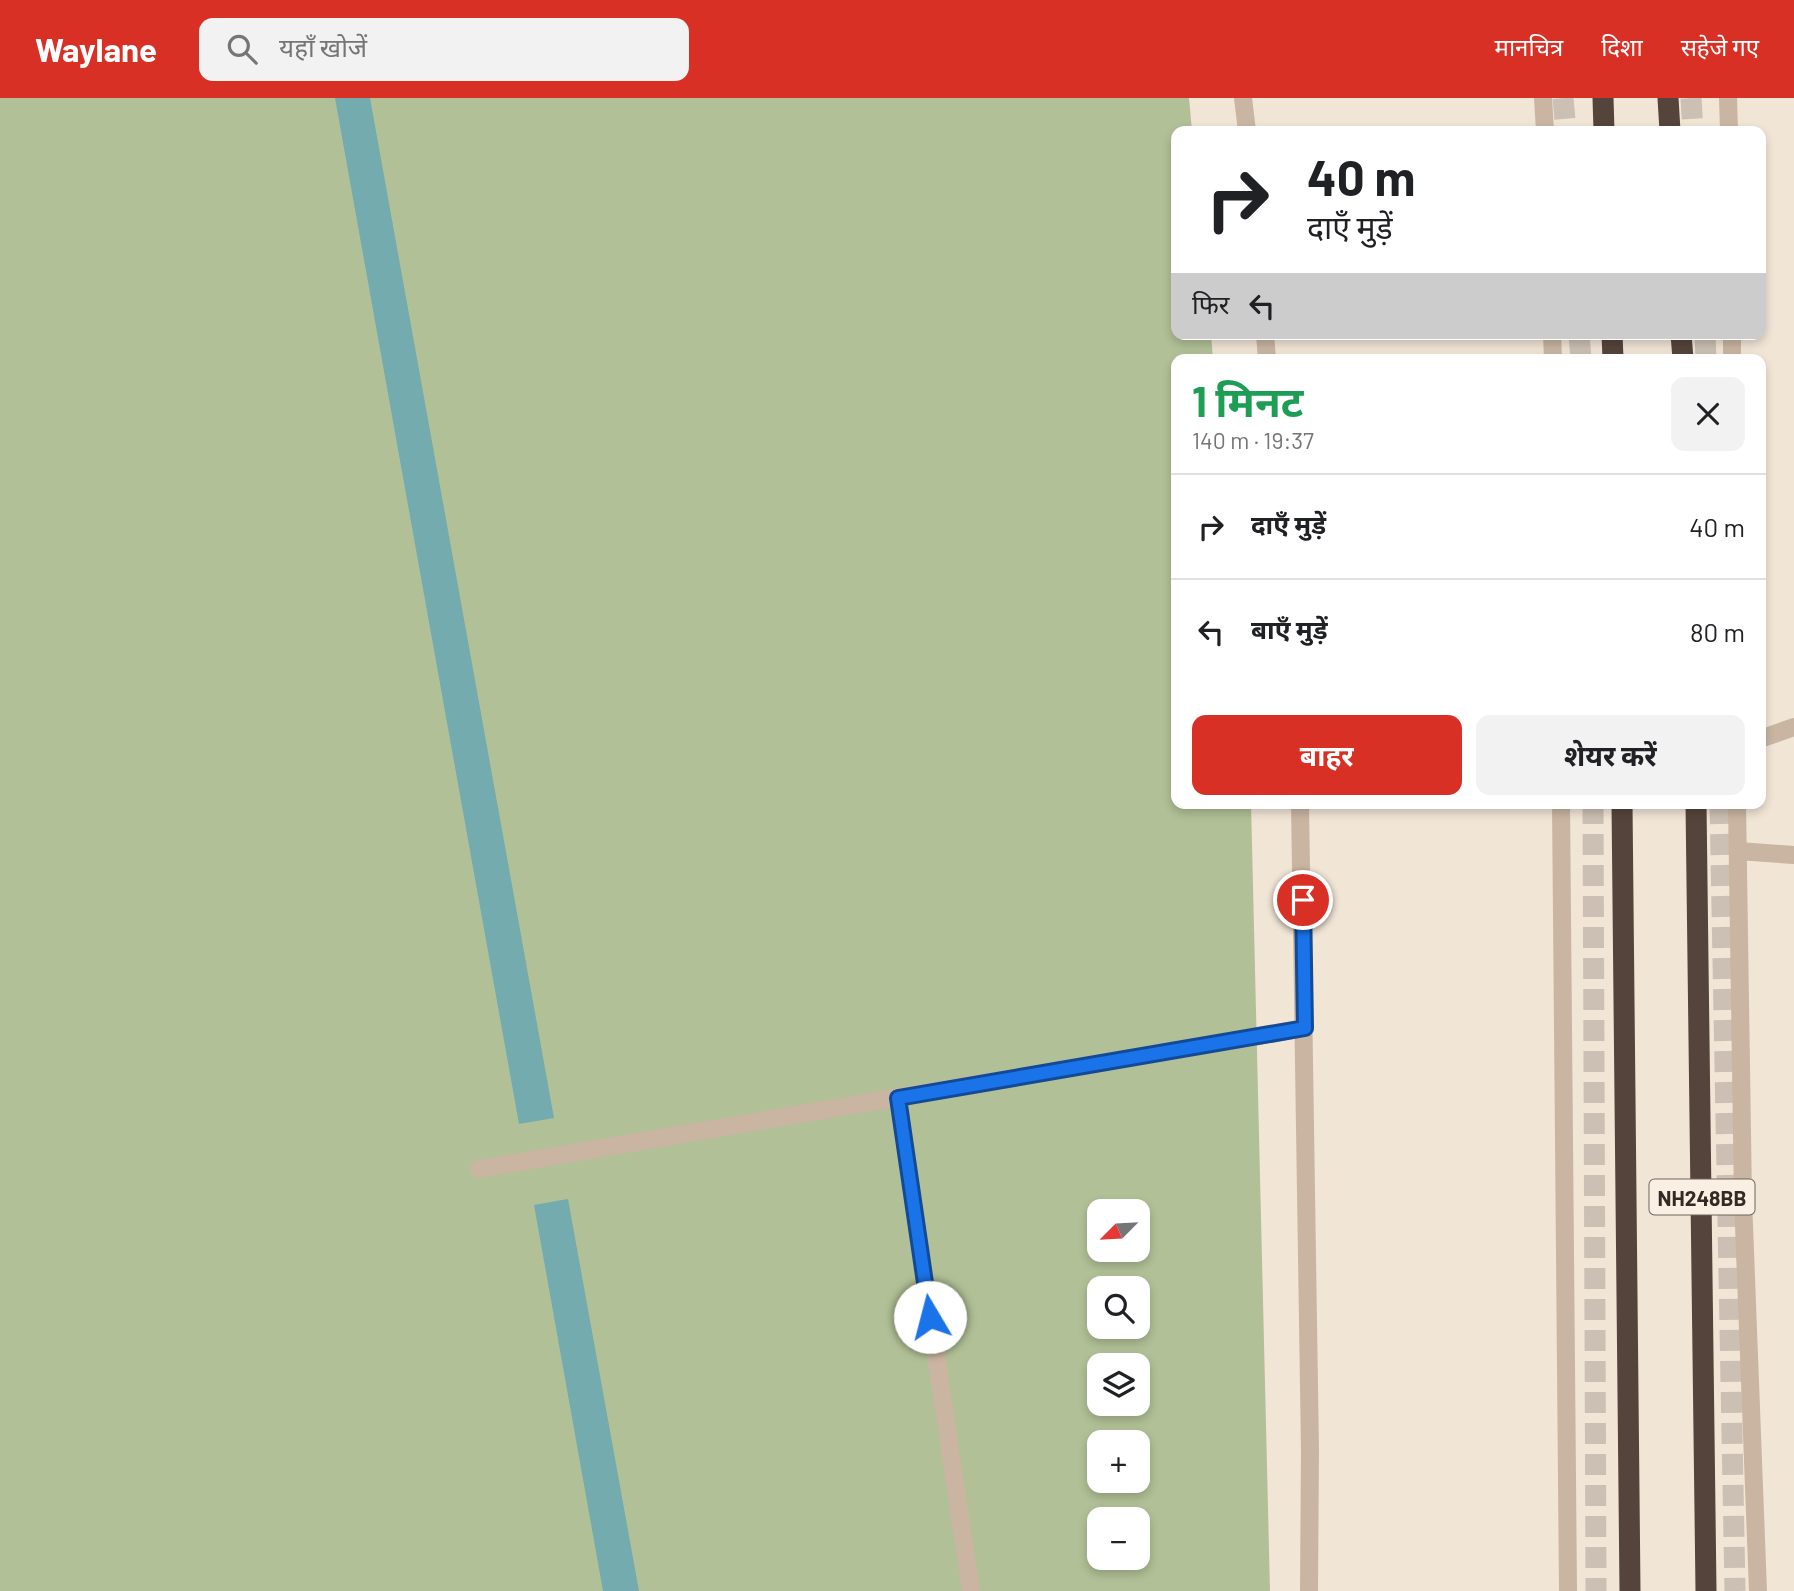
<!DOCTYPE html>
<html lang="hi">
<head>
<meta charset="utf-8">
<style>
	:root { --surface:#fff; --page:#f2f2f2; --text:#202124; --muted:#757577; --line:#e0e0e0; --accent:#d93025 }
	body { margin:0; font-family:Barlow,"Noto Sans Devanagari",sans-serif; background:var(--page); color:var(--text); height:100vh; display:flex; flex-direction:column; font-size:26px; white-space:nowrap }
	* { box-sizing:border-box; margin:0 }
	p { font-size:23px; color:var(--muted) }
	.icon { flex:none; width:38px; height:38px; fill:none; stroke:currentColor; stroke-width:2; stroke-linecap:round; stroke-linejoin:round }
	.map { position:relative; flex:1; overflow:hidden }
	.side { position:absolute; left:1171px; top:256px; width:595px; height:455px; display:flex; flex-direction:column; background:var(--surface); border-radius:14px; box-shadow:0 4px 10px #0003 }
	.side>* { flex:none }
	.guide { position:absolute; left:1171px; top:28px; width:595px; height:214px; border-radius:14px; box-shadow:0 4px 10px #0003; background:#fff; color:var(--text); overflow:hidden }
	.needle { width:46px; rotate:246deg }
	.tools { position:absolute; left:1087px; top:1101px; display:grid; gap:14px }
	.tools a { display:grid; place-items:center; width:63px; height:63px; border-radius:14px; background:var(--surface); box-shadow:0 4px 10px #0003; font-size:35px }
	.pin { position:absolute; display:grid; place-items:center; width:60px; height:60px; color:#fff; margin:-30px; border:4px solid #fff; border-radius:50%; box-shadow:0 2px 7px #0007 }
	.me { position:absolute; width:77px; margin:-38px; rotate:352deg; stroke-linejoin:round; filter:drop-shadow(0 0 5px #0008) }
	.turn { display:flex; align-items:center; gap:24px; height:147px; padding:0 21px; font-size:32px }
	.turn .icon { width:91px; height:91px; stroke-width:2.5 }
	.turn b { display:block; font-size:49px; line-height:60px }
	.then { display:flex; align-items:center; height:66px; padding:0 21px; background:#0003; gap:14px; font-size:26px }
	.round { display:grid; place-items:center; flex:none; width:74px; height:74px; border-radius:14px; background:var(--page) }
	.head { display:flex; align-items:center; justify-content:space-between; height:119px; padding:0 21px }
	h1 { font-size:42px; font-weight:700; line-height:52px; color:#1e9e55 }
	.cta { display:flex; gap:14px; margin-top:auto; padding:14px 21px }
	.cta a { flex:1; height:80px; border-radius:14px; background:var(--accent); color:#fff; font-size:28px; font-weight:700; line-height:80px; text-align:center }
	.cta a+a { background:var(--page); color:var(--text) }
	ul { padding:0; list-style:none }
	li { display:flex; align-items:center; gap:21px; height:105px; padding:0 21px; border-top:2px solid var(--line) }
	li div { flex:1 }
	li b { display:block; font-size:26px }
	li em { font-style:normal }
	header { display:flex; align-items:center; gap:42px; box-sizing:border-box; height:98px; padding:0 35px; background:var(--accent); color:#fff }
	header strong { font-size:33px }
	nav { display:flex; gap:38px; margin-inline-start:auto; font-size:24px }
	.search { width:490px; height:63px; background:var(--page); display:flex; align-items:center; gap:18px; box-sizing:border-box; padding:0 24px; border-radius:14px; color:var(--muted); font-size:26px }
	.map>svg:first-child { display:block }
	.green { fill:#b1c096; fill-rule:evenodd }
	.water { fill:#74abaf }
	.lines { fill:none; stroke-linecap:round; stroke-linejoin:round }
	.highway-tunnel { stroke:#cbc0b3; stroke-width:21; stroke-dasharray:21 10; stroke-linecap:butt }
	.minor { stroke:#c9b5a2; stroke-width:18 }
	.highway { stroke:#55443b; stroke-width:21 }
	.route-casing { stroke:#114b97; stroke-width:18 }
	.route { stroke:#1a73e8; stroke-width:12 }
	.labels { text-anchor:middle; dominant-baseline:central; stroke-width:5; stroke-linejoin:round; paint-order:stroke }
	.shield { fill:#f9efe2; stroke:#6f655e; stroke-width:2 }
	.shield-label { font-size:21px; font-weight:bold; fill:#342a25 }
</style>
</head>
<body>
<header>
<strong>Waylane</strong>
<div class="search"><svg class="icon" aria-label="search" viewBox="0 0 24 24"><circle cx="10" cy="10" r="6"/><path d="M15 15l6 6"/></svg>यहाँ खोजें</div>
<nav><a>मानचित्र</a><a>दिशा</a><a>सहेजे गए</a></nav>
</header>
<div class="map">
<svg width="1794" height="1493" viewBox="0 0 1794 1493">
	<rect width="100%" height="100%" fill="#f1e5d6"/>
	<path class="green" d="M0,0H1189L1192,33H1176V236H1211L1213,261H1176V705H1251L1270,1493H0ZM1099,1113H1138V1152H1099ZM1099,1190H1138V1228H1099ZM1099,1267H1138V1306H1099ZM1099,1344H1138V1382H1099ZM1099,1421H1138V1460H1099Z"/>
	<g class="water">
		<path d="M335,0H370L554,1020L519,1026Z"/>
		<path d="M568,1101L639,1493H603L534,1107Z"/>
	</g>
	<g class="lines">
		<g class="highway-tunnel">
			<path d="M1563,0L1566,33"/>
			<path d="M1691,0L1693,33"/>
			<path d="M1579,236L1581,261"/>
			<path d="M1705,236L1706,261"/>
			<path d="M1593,705L1596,1493"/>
			<path d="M1720,705L1735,1493"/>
		</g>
		<g class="minor">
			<path d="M1243,0L1247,33"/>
			<path d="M1543,0L1545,33"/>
			<path d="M1728,0L1729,33"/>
			<path d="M1265,236L1267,261"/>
			<path d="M1552,236L1553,261"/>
			<path d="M1732,236V261"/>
			<path d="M1760,641L1794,629"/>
			<path d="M1300,705L1310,1353L1309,1493"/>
			<path d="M1561,705L1568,1493"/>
			<path d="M1737,705L1743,1101L1758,1493"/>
			<path d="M1738,753L1794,757"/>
			<path d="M898,1000L971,1493"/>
			<path d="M479,1071L1305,930"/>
		</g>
		<g class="highway">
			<path d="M1603,0L1604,33"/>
			<path d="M1668,0L1670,33"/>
			<path d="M1612,236L1613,261"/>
			<path d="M1681,236L1683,261"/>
			<path d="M1622,705L1630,1493"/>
			<path d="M1696,705L1706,1493"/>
		</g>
	</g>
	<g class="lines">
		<g class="route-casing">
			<path id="route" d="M930,1219L898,1000L1305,930L1303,802"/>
		</g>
		<use href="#route" class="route"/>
	</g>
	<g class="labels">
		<rect class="shield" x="1649.5" y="1081.5" width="105" height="35" rx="5"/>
		<g class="shield-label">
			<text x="1702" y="1099">NH248BB</text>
		</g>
	</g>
</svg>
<div class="tools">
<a><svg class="needle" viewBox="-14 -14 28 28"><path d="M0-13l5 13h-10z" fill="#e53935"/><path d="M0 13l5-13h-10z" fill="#757577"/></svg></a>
<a><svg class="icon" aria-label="search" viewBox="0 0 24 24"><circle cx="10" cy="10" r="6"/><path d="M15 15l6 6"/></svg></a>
<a><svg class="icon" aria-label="layers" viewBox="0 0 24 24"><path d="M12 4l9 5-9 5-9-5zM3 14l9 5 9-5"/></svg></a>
<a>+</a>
<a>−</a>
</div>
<div class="pin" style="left:1303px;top:802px;background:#d93025"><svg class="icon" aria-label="arrive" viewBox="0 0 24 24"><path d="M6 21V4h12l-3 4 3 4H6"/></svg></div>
<svg class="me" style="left:930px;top:1219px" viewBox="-20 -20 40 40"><circle r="19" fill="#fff"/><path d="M0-13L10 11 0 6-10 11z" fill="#1a73e8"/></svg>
<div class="guide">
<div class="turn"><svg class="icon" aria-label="right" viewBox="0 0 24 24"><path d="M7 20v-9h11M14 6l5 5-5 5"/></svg><div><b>40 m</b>दाएँ मुड़ें</div></div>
<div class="then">फिर<svg class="icon" aria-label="left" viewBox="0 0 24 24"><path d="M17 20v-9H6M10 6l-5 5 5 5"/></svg></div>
</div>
<section class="side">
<div class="head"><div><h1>1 मिनट</h1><p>140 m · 19:37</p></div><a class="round"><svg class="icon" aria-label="close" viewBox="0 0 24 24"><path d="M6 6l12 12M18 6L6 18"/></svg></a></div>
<ul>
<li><svg class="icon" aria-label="right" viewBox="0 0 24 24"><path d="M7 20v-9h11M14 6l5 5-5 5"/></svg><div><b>दाएँ मुड़ें</b></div><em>40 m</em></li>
<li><svg class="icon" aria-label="left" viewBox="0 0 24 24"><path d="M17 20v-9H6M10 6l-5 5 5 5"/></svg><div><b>बाएँ मुड़ें</b></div><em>80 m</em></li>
</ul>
<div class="cta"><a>बाहर</a><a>शेयर करें</a></div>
</section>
</div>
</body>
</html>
